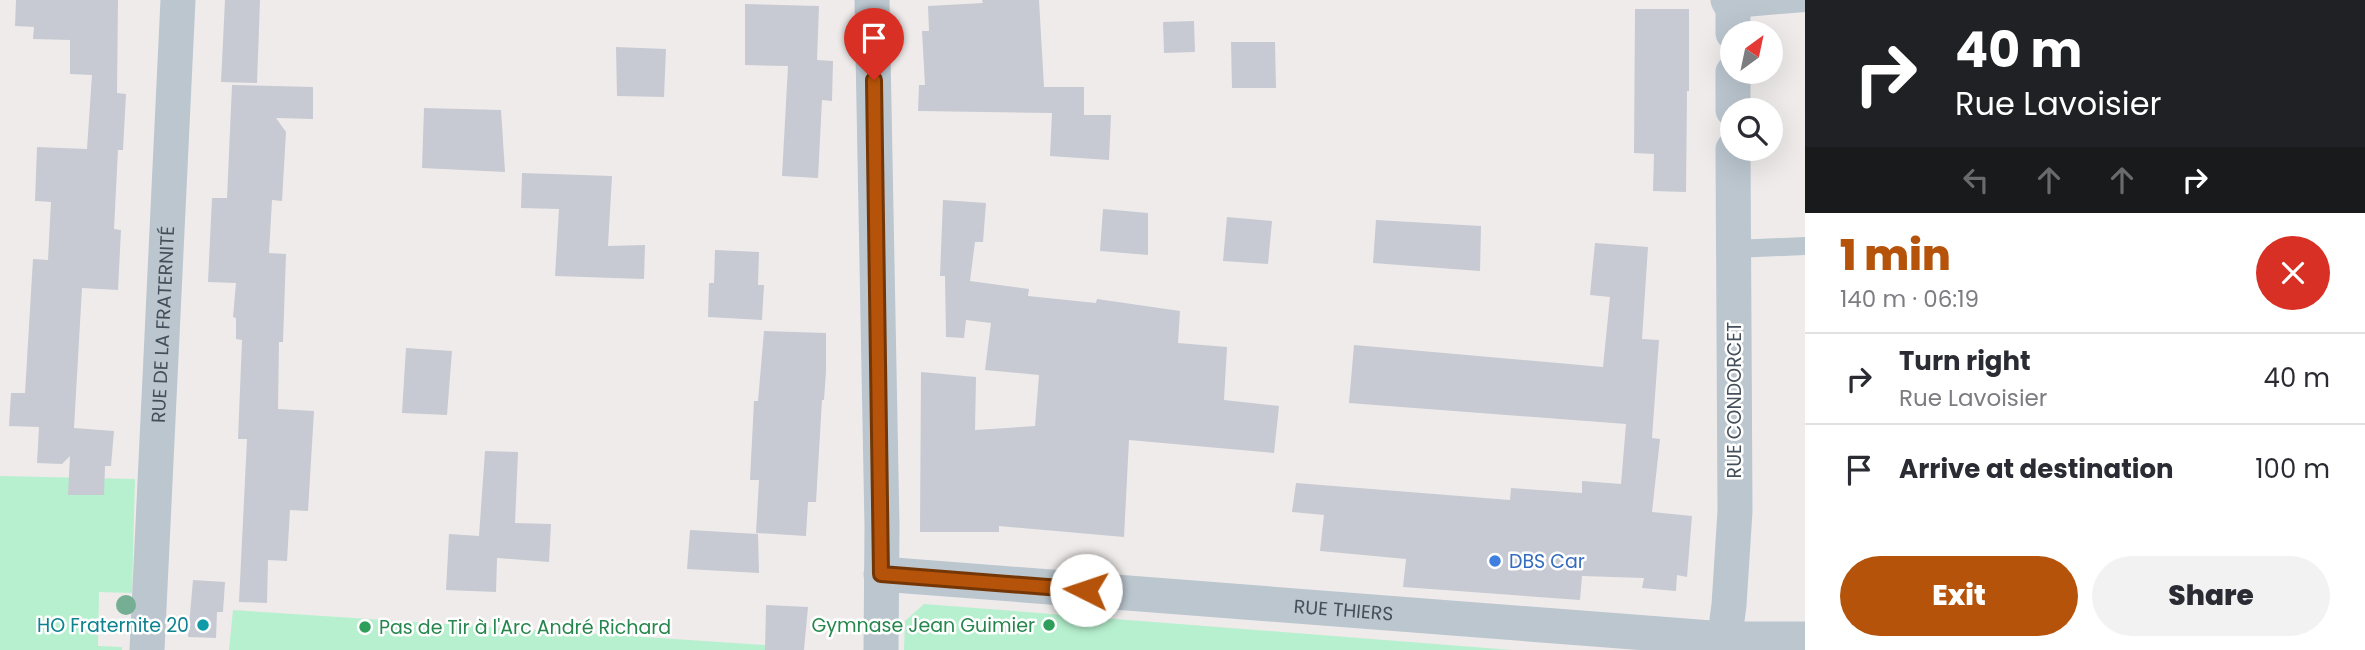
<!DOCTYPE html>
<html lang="en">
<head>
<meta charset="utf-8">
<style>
	:root { --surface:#fff; --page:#f2f2f3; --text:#2b2b33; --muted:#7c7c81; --line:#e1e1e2; --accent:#b45309 }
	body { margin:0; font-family:Poppins,sans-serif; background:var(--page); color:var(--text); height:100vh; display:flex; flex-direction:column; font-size:26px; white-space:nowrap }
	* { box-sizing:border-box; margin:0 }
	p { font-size:23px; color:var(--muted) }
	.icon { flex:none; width:38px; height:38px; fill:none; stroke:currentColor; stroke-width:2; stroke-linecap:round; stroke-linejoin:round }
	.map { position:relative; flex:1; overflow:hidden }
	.panel { display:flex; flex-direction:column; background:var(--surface); width:560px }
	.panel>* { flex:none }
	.hud { background:#202124; color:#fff; overflow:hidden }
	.needle { width:46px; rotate:33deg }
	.fabs { position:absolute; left:1720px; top:21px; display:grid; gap:14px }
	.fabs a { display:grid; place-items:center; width:63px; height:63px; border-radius:50%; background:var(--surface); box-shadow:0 7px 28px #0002; font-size:35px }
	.pin { position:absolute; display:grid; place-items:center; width:60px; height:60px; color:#fff; margin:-72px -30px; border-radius:50% 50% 50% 0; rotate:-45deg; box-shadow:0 0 7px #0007 }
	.pin .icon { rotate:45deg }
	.me { position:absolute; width:77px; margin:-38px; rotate:274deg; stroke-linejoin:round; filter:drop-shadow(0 0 5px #0008) }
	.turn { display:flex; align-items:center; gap:24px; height:147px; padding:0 35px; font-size:32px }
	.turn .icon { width:91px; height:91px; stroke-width:2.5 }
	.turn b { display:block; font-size:49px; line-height:60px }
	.lanes { display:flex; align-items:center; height:66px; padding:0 35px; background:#0003; justify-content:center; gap:35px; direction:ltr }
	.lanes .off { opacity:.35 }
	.round { display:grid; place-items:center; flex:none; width:74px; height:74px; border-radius:37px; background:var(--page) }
	.overview { display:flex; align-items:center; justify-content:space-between; height:119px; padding:0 35px }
	h1 { font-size:42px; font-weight:800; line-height:52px; color:var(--accent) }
	.action { display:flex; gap:14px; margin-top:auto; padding:14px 35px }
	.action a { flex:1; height:80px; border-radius:42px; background:var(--accent); color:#fff; font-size:28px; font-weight:800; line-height:80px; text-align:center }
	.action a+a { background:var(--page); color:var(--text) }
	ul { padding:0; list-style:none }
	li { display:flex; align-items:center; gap:21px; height:91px; padding:0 35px; border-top:2px solid var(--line) }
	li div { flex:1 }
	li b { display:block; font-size:26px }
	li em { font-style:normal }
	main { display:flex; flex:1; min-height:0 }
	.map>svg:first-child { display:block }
	.green { fill:#b6f0ce }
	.building { fill:#c7cad2 }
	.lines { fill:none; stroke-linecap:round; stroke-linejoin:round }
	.service { stroke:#bbc6cf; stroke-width:18 }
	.minor { stroke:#bbc6cf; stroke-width:35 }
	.tree { fill:#75ae92 }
	.route-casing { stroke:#753606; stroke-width:18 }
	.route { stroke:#b45309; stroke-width:12 }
	.shop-dot { fill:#3f7fe0; stroke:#fff; stroke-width:2.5 }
	.culture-dot { fill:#0f9aa8; stroke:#fff; stroke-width:2.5 }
	.leisure-dot { fill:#2e9e5b; stroke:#fff; stroke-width:2.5 }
	.labels { text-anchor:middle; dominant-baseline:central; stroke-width:5; stroke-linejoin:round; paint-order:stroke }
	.street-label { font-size:19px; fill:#434f5a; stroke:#fff }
	.shop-label { font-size:19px; fill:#366cbe; stroke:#fff; text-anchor:start }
	.culture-label { font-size:19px; fill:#0d838f; stroke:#fff; text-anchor:end }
	.leisure-label { font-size:19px; fill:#27864d; stroke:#fff; text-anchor:end }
</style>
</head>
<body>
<main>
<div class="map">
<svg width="1805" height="650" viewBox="0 0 1805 650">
	<rect width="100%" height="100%" fill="#efebeb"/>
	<g class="green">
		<path d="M0,476L135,479L132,593L99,592L98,646L122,647V650H0Z"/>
		<path d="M924,604L1512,650H904L905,621Z"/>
		<path d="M233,610L765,645V650H229Z"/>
	</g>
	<g class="building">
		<path d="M16,0H118L117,93L126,94L123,150H118L114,229L121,230L118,290L82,288L74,428L114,431L111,466H105L104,495H68L70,456L62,464L37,463L39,427L9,426L11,393H25L33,259L48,260L51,202L35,201L37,147L87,149L92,75L70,74V40L33,39L34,27L15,26Z"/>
		<path d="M225,0H260L257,83L221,82Z"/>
		<path d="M982,0H1039L1044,87H1084V115H1111L1109,160L1050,156L1052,113L918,111L919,85H925L922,31H929L928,6L983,3Z"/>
		<path d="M745,4L819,6L817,60L833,61L832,101L822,100L818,178L782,176L788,66L745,65Z"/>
		<path d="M1635,9H1689V91H1687L1686,192L1653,191L1654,154L1634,153Z"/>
		<path d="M1194,21L1195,52L1164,53L1163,22Z"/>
		<path d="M1231,42H1275L1276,88H1232Z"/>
		<path d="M616,47L666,49L664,97L617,96Z"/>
		<path d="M232,85L313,87V119L276,118L286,132L282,201L272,200L269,253L286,254L283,342H279L278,409L314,411L308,511L290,510L287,561L268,560L267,603L239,602L247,439H238L242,340L236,339V318L233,317L236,283L208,282L212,198H227Z"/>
		<path d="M424,108L501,110L505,172L422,168Z"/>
		<path d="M522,173L612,176L608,246L645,245L644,279L555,276L559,209L521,208Z"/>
		<path d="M943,200L986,203L983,242H975L970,281L1029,289L1028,296L1096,303L1097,299L1180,311L1178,343L1227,347L1224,400L1279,406L1274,453L1129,440L1124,537L999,526V532H920L921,372L976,377L975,430L1035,426L1039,375L985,370L991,323L966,320L964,338L946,337L945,276H940Z"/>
		<path d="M1103,209L1148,213V255L1100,251Z"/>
		<path d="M1227,217L1272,221L1268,264L1223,261Z"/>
		<path d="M1376,220L1481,226L1480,271L1373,263Z"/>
		<path d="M1595,243L1648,247L1642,339L1659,340L1652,438L1660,439L1652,512L1692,516L1687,577L1677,575L1676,591L1642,588L1644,578L1582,576L1580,600L1403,587L1406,559L1320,551L1324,515L1292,512L1296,483L1510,500L1511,488L1582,493V481L1621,484L1626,424L1349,403L1354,345L1603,367L1610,297L1590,295Z"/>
		<path d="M715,250L759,252L758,285H764L762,320L708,317L709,283H714Z"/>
		<path d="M764,331L826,333V371L824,400H822L816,502H808L806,536L756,533L759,480H750L754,401H758Z"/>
		<path d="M406,348L452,351L447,415L402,413Z"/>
		<path d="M485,451L518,452L515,523L551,524L549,562L497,558L496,592L446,590L449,534L479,536Z"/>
		<path d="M690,530L758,534L759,573L687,569Z"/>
		<path d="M193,580L225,582L223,612H217L216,638L188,637Z"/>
		<path d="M766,605L808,607L804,650H765Z"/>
	</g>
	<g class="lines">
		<g class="service">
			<path d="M1733,9L1805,3"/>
			<path d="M1734,249L1805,246"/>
		</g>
		<g class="minor">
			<path d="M872,0L882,527L881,650"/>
			<path d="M1728,0L1733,9V33"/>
			<path d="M1733,72V110"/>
			<path id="s1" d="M881,574L1724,639H1805"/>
			<path id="s2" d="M147,650L178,0"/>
			<path d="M1723,650L1729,605L1735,511L1733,149"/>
		</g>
	</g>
	<circle class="tree" cx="126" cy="605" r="10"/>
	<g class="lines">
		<g class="route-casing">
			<path id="route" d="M874,80L881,574L1086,590"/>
		</g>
		<use href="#route" class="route"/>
	</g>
	<circle class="shop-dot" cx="1495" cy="561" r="7"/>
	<circle class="culture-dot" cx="203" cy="625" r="7"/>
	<g class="leisure-dot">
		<circle cx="1049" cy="625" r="7"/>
		<circle cx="365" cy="627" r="7"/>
	</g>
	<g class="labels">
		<g class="street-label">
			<text stroke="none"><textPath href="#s2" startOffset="326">RUE DE LA FRATERNITÉ</textPath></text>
			<text transform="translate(1734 400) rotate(-90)">RUE CONDORCET</text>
			<text stroke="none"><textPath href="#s1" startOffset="464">RUE THIERS</textPath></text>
		</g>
		<g class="shop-label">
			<text x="1509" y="561">DBS Car</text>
		</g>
		<g class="culture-label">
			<text x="189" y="625">HO Fraternite 20</text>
		</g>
		<g class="leisure-label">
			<text x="1035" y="625">Gymnase Jean Guimier</text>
			<text x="379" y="627" text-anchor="start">Pas de Tir à l'Arc André Richard</text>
		</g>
	</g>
</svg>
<div class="fabs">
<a><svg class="needle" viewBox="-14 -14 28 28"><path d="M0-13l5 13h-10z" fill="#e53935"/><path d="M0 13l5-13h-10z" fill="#7c7c81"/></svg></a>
<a><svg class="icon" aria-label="search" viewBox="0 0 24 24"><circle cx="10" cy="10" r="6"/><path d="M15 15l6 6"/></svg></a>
</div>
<div class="pin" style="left:874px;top:80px;background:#d93025"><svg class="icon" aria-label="arrive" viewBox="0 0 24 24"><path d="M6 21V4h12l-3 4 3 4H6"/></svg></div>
<svg class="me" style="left:1086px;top:590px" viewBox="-20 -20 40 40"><circle r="19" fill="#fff"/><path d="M0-13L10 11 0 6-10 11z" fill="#b45309"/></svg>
</div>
<section class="panel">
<div class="hud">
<div class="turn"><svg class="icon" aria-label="right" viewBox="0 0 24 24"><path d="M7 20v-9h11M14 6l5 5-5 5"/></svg><div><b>40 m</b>Rue Lavoisier</div></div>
<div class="lanes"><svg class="icon off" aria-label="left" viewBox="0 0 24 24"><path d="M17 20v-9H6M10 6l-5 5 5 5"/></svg><svg class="icon off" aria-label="ahead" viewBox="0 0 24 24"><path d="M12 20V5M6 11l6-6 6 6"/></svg><svg class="icon off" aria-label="ahead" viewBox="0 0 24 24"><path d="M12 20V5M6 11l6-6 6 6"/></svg><svg class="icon" aria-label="right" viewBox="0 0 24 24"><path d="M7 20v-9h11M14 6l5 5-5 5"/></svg></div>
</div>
<div class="overview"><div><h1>1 min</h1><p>140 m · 06:19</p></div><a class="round" style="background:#d93025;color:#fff"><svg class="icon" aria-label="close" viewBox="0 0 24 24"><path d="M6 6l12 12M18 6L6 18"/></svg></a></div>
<ul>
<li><svg class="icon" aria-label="right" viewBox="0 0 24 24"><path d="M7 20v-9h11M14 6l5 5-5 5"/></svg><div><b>Turn right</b><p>Rue Lavoisier</p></div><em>40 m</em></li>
<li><svg class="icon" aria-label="arrive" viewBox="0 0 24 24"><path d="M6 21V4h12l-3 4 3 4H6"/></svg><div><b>Arrive at destination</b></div><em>100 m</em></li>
</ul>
<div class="action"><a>Exit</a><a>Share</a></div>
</section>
</main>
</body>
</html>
